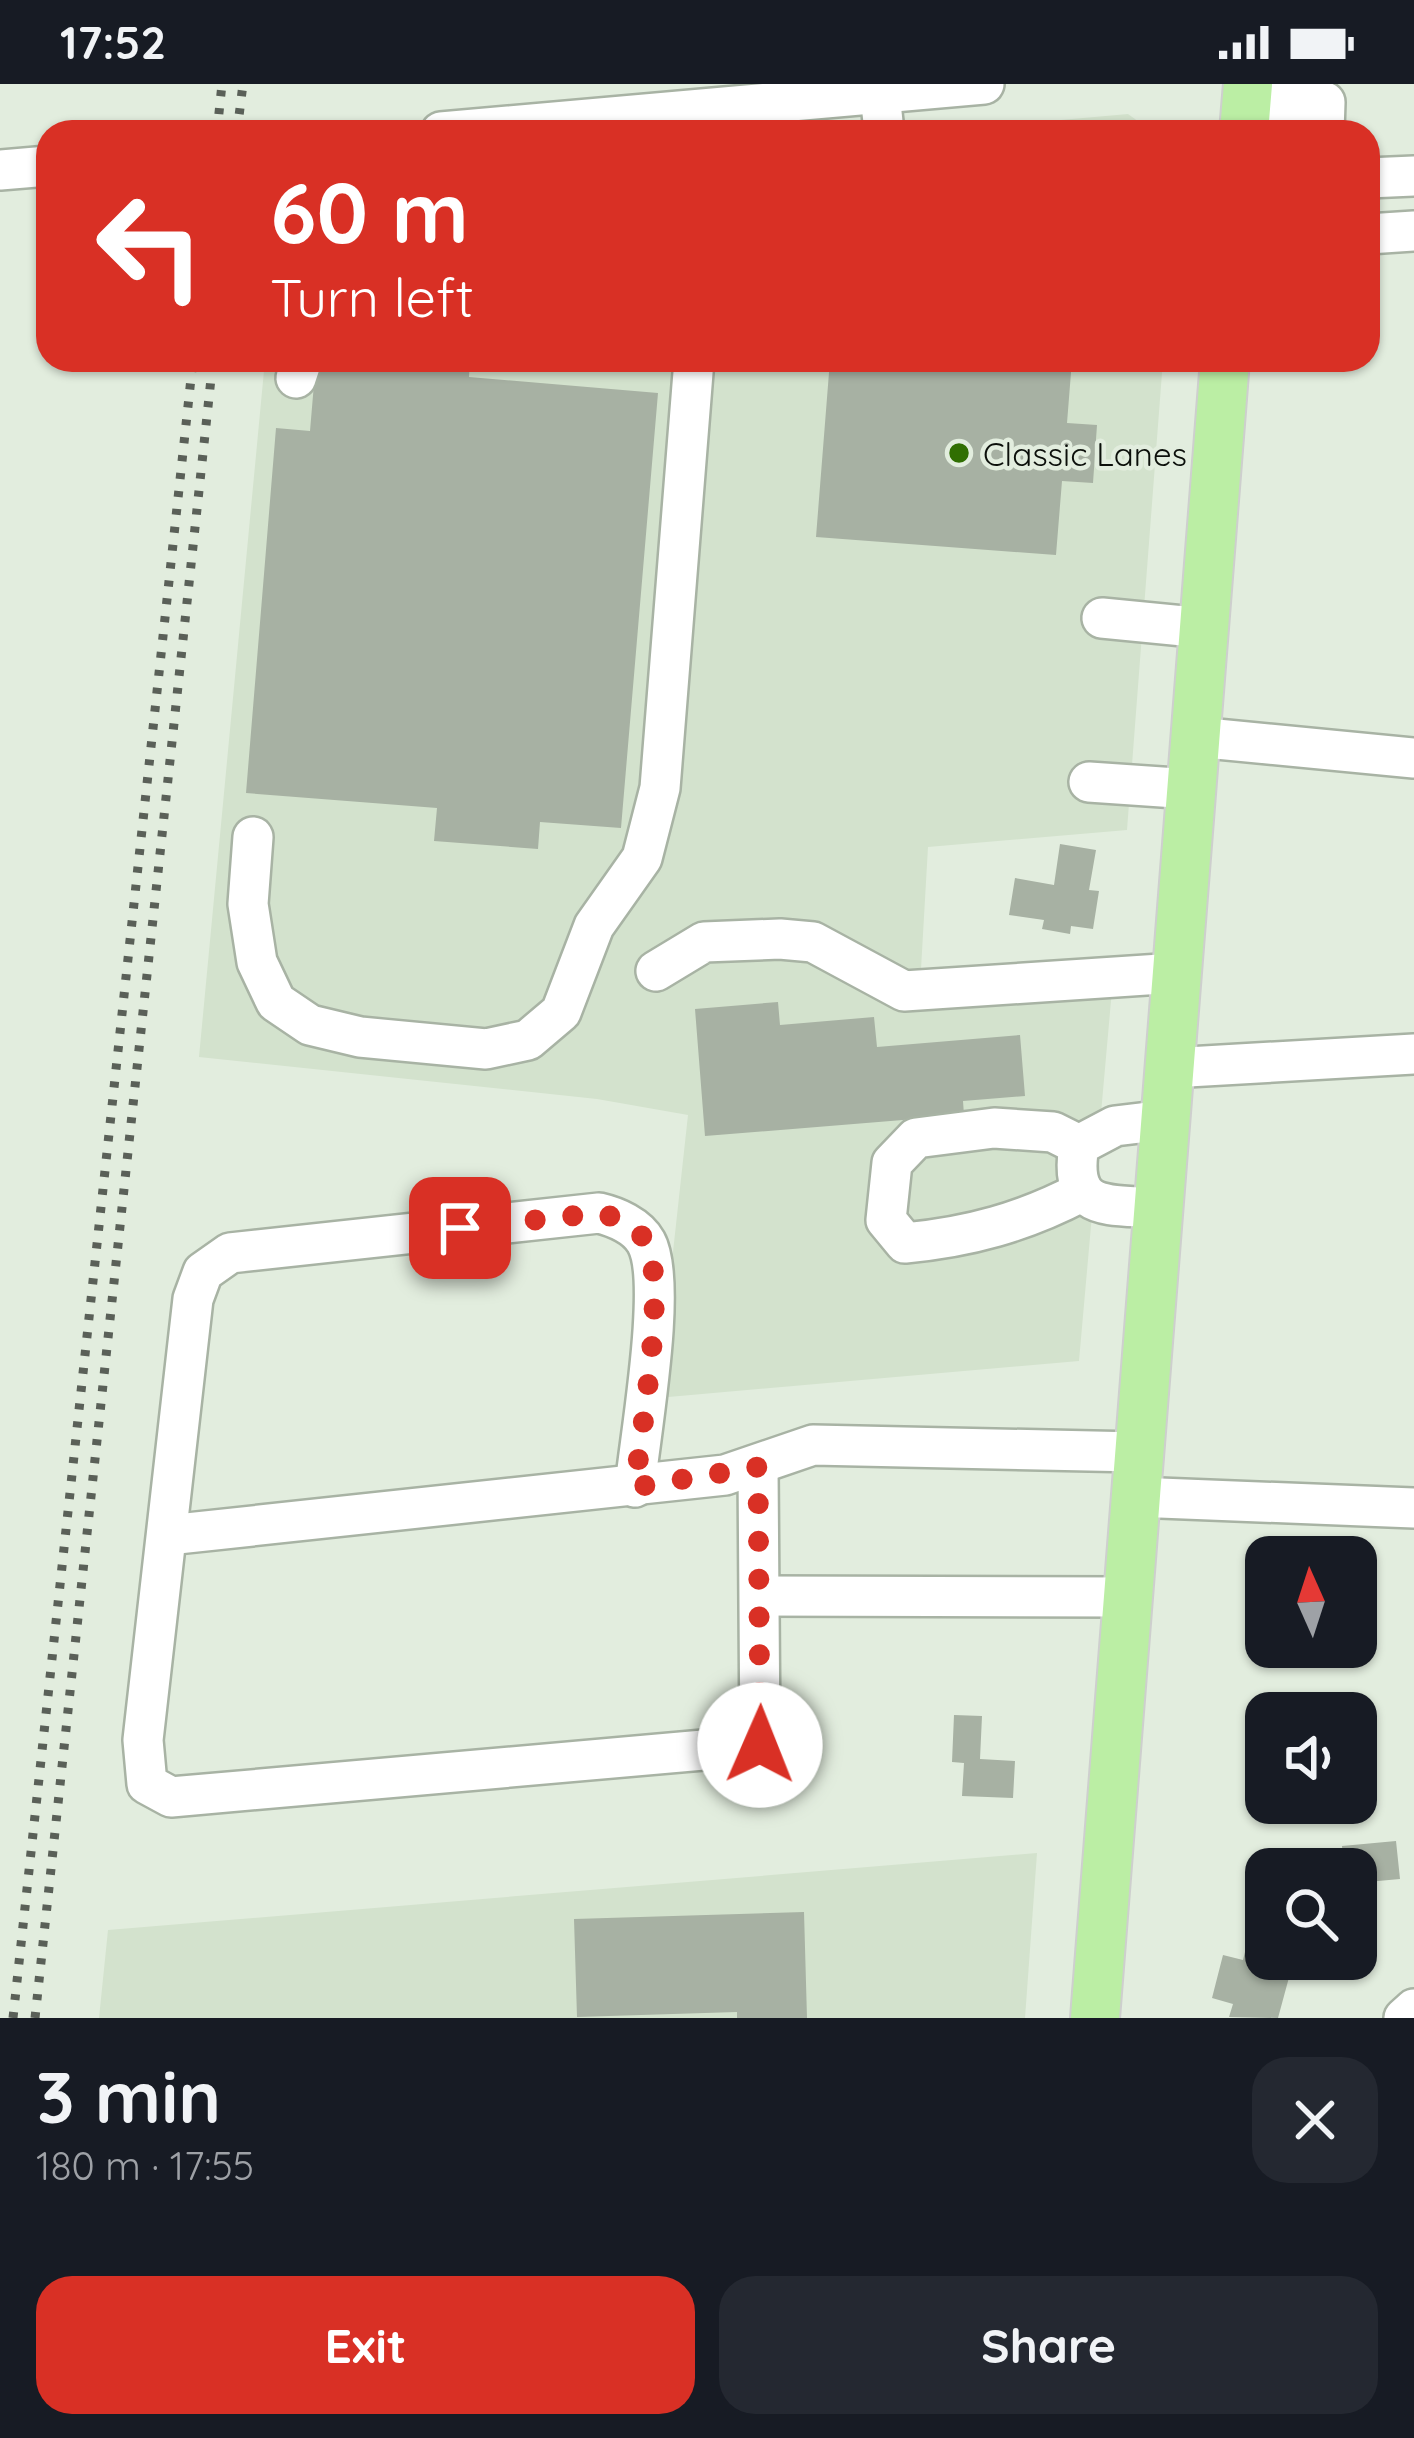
<!DOCTYPE html>
<html lang="en">
<head>
<meta charset="utf-8">
<style>
	:root { --surface:#171b24; --page:#242831; --text:#f1f3f6; --muted:#9ea1a6; --accent:#d93025 }
	body { margin:0; font-family:Quicksand,sans-serif; background:var(--page); color:var(--text); height:100vh; display:flex; flex-direction:column; font-size:45px; white-space:nowrap }
	* { box-sizing:border-box; margin:0 }
	p { font-size:39px; color:var(--muted) }
	.icon { flex:none; width:66px; height:66px; fill:none; stroke:currentColor; stroke-width:2; stroke-linecap:round; stroke-linejoin:round }
	.map { position:relative; height:1934px; overflow:hidden }
	.drawer { display:flex; flex-direction:column; background:var(--surface); flex:1 }
	.drawer>* { flex:none }
	.hud { position:absolute; left:36px; top:36px; width:1344px; height:252px; border-radius:36px; box-shadow:0 3px 9px #0004; background:#d93025; color:#fff; overflow:hidden }
	.needle { width:78px; rotate:357deg }
	.controls { position:absolute; left:1245px; top:1452px; display:grid; gap:24px }
	.controls a { display:grid; place-items:center; width:132px; height:132px; border-radius:24px; background:var(--surface); box-shadow:0 3px 9px #0004; font-size:60px }
	.pin { position:absolute; display:grid; place-items:center; width:102px; height:102px; color:#fff; margin:-51px; border-radius:24px; box-shadow:0 6px 18px #0006 }
	.me { position:absolute; width:132px; margin:-66px; rotate:1deg; stroke-linejoin:round; filter:drop-shadow(0 0 9px #0008) }
	.turn { display:flex; align-items:center; gap:42px; height:252px; padding:0 36px; font-size:54px }
	.turn .icon { width:156px; height:156px; stroke-width:2.5 }
	.turn b { display:block; font-size:84px; line-height:102px }
	.round { display:grid; place-items:center; flex:none; width:126px; height:126px; border-radius:36px; background:var(--page) }
	.summary { display:flex; align-items:center; justify-content:space-between; height:204px; padding:0 36px }
	h1 { font-size:72px; font-weight:700; line-height:90px }
	.action { display:flex; gap:24px; margin-top:auto; padding:24px 36px }
	.action a { flex:1; height:138px; border-radius:36px; background:var(--accent); color:#fff; font-size:48px; font-weight:700; line-height:138px; text-align:center }
	.action a+a { background:var(--page); color:var(--text) }
	.status { display:flex; justify-content:space-between; align-items:center; height:84px; padding:0 60px; background:var(--surface); direction:ltr }
	.status svg { height:33px; fill:currentColor }
	.map>svg:first-child { display:block }
	.built { fill:#d3e2cd }
	.building { fill:#a7b1a3 }
	.lines { fill:none; stroke-linecap:round; stroke-linejoin:round }
	.minor-casing { stroke:#a8b3a4; stroke-width:44 }
	.major-casing { stroke:#cecfce; stroke-width:52 }
	.minor { stroke:#fff; stroke-width:39 }
	.major { stroke:#bbeea4; stroke-width:48 }
	.rail { stroke:#5a6058; stroke-width:9; stroke-dasharray:6 12; stroke-linecap:butt }
	.route { stroke:#d93025; stroke-width:21; stroke-dasharray:0 37.8 }
	.poi-dot { fill:#306f02; stroke:#e2edde; stroke-width:4.5 }
	.labels { text-anchor:middle; dominant-baseline:central; stroke-width:9; stroke-linejoin:round; paint-order:stroke }
	.poi-label { font-size:33px; fill:#0b0f0a; stroke:#e2edde; text-anchor:start }
</style>
</head>
<body>
<div class="status"><b>17:52</b><svg viewBox="0 0 49 12"><path d="M0 12V9h3v3zM5 12V6h3v6zM10 12V3h3v9zM15 12V0h3v12zM26 1h20v11H26zM47 4h2v5h-2z"/></svg></div>
<div class="map">
<svg width="1414" height="1934" viewBox="0 0 1414 1934">
	<rect width="100%" height="100%" fill="#e2edde"/>
	<g class="built">
		<path d="M1128,30L1153,48H925Z"/>
		<path d="M265,276H1163L1127,746L928,763L921,885L1115,872L1079,1277L657,1314L688,1031L597,1015L199,973Z"/>
		<path d="M1037,1769L1025,1934H99L108,1846Z"/>
	</g>
	<g class="building">
		<path d="M316,276L377,281L378,276H470L469,293L658,309L621,744L540,738L538,765L434,757L437,724L246,709L276,344L310,347Z"/>
		<path d="M830,276H1072L1067,339L1097,341L1093,399L1062,397L1056,471L816,453Z"/>
		<path d="M1060,760L1096,766L1089,806L1099,807L1093,845L1071,842L1070,850L1042,845L1044,836L1009,831L1015,794L1054,801Z"/>
		<path d="M778,918L780,941L874,933L877,963L1020,951L1025,1012L963,1017L964,1031L705,1052L695,925Z"/>
		<path d="M954,1631L982,1632L980,1675L1015,1677L1013,1714L962,1712L964,1679L952,1678Z"/>
		<path d="M1396,1757L1400,1795L1356,1799V1785H1344L1342,1762Z"/>
		<path d="M804,1828L807,1934H737V1928L577,1933L574,1835Z"/>
		<path d="M1248,1856L1266,1860V1875H1294L1278,1934L1229,1933L1233,1920L1212,1914L1223,1871L1243,1876Z"/>
	</g>
	<g class="lines">
		<g class="minor-casing">
			<g id="minor">
				<path d="M880,9L884,48"/>
				<path d="M1247,18H1325L1324,48"/>
				<path d="M441,48L984,0"/>
				<path d="M0,86L48,82"/>
				<path d="M1368,94L1414,92"/>
				<path d="M1368,150L1414,147"/>
				<path d="M296,294L302,276"/>
				<path d="M1102,534L1204,544"/>
				<path d="M1196,653L1414,674"/>
				<path d="M1089,698L1191,705"/>
				<path d="M253,753L248,820L257,878L276,918L310,941L360,953L486,965L528,956L561,928L594,842L642,774L660,704L694,276"/>
				<path d="M656,887L704,858L780,855L813,858L904,907L1176,889"/>
				<path d="M1170,984L1414,970"/>
				<path d="M1079,1061L1053,1048L994,1044L916,1054L892,1079L886,1136L905,1159C969,1153 1024,1138 1081,1108"/>
				<path d="M1158,1124C1106,1120 1068,1129 1079,1061L1115,1042L1165,1036"/>
				<path d="M635,1403C640,1352 668,1197 646,1158C637,1142 616,1133 599,1129L230,1169L203,1188L193,1215L143,1656L147,1700L171,1713L760,1661L758,1383"/>
				<path d="M1135,1413L1414,1424"/>
				<path d="M168,1451L725,1391L813,1361L1138,1368"/>
				<path d="M762,1512L1128,1513"/>
				<path d="M1404,1934L1414,1925"/>
			</g>
		</g>
		<g class="major-casing">
			<g id="major">
				<path d="M1244,48L1248,0"/>
				<path d="M1095,1934L1225,276"/>
			</g>
		</g>
		<use href="#minor" class="minor"/>
		<use href="#major" class="major"/>
		<g class="rail">
			<path d="M217,48L222,0"/>
			<path d="M237,48L243,0"/>
			<path d="M13,1934L193,276"/>
			<path d="M35,1934L213,276"/>
		</g>
	</g>
	<g class="lines">
		<path class="route" d="M460,1144L599,1129C616,1133 637,1142 646,1158C668,1198 640,1352 635,1403L758,1383L760,1661"/>
	</g>
	<circle class="poi-dot" cx="959" cy="369" r="12"/>
	<g class="labels">
		<g class="poi-label">
			<text x="983" y="369">Classic Lanes</text>
		</g>
	</g>
</svg>
<div class="controls">
<a><svg class="needle" viewBox="-14 -14 28 28"><path d="M0-13l5 13h-10z" fill="#e53935"/><path d="M0 13l5-13h-10z" fill="#9ea1a6"/></svg></a>
<a><svg class="icon" aria-label="sound" viewBox="0 0 24 24"><path d="M4 9h4l5-4v14l-5-4H4zM17 9q2 3 0 6"/></svg></a>
<a><svg class="icon" aria-label="search" viewBox="0 0 24 24"><circle cx="10" cy="10" r="6"/><path d="M15 15l6 6"/></svg></a>
</div>
<div class="pin" style="left:460px;top:1144px;background:#d93025"><svg class="icon" aria-label="arrive" viewBox="0 0 24 24"><path d="M6 21V4h12l-3 4 3 4H6"/></svg></div>
<svg class="me" style="left:760px;top:1661px" viewBox="-20 -20 40 40"><circle r="19" fill="#fff"/><path d="M0-13L10 11 0 6-10 11z" fill="#d93025"/></svg>
<div class="hud">
<div class="turn"><svg class="icon" aria-label="left" viewBox="0 0 24 24"><path d="M17 20v-9H6M10 6l-5 5 5 5"/></svg><div><b>60 m</b>Turn left</div></div>
</div>
</div>
<section class="drawer">
<div class="summary"><div><h1>3 min</h1><p>180 m · 17:55</p></div><a class="round"><svg class="icon" aria-label="close" viewBox="0 0 24 24"><path d="M6 6l12 12M18 6L6 18"/></svg></a></div>
<div class="action"><a>Exit</a><a>Share</a></div>
</section>
</body>
</html>
